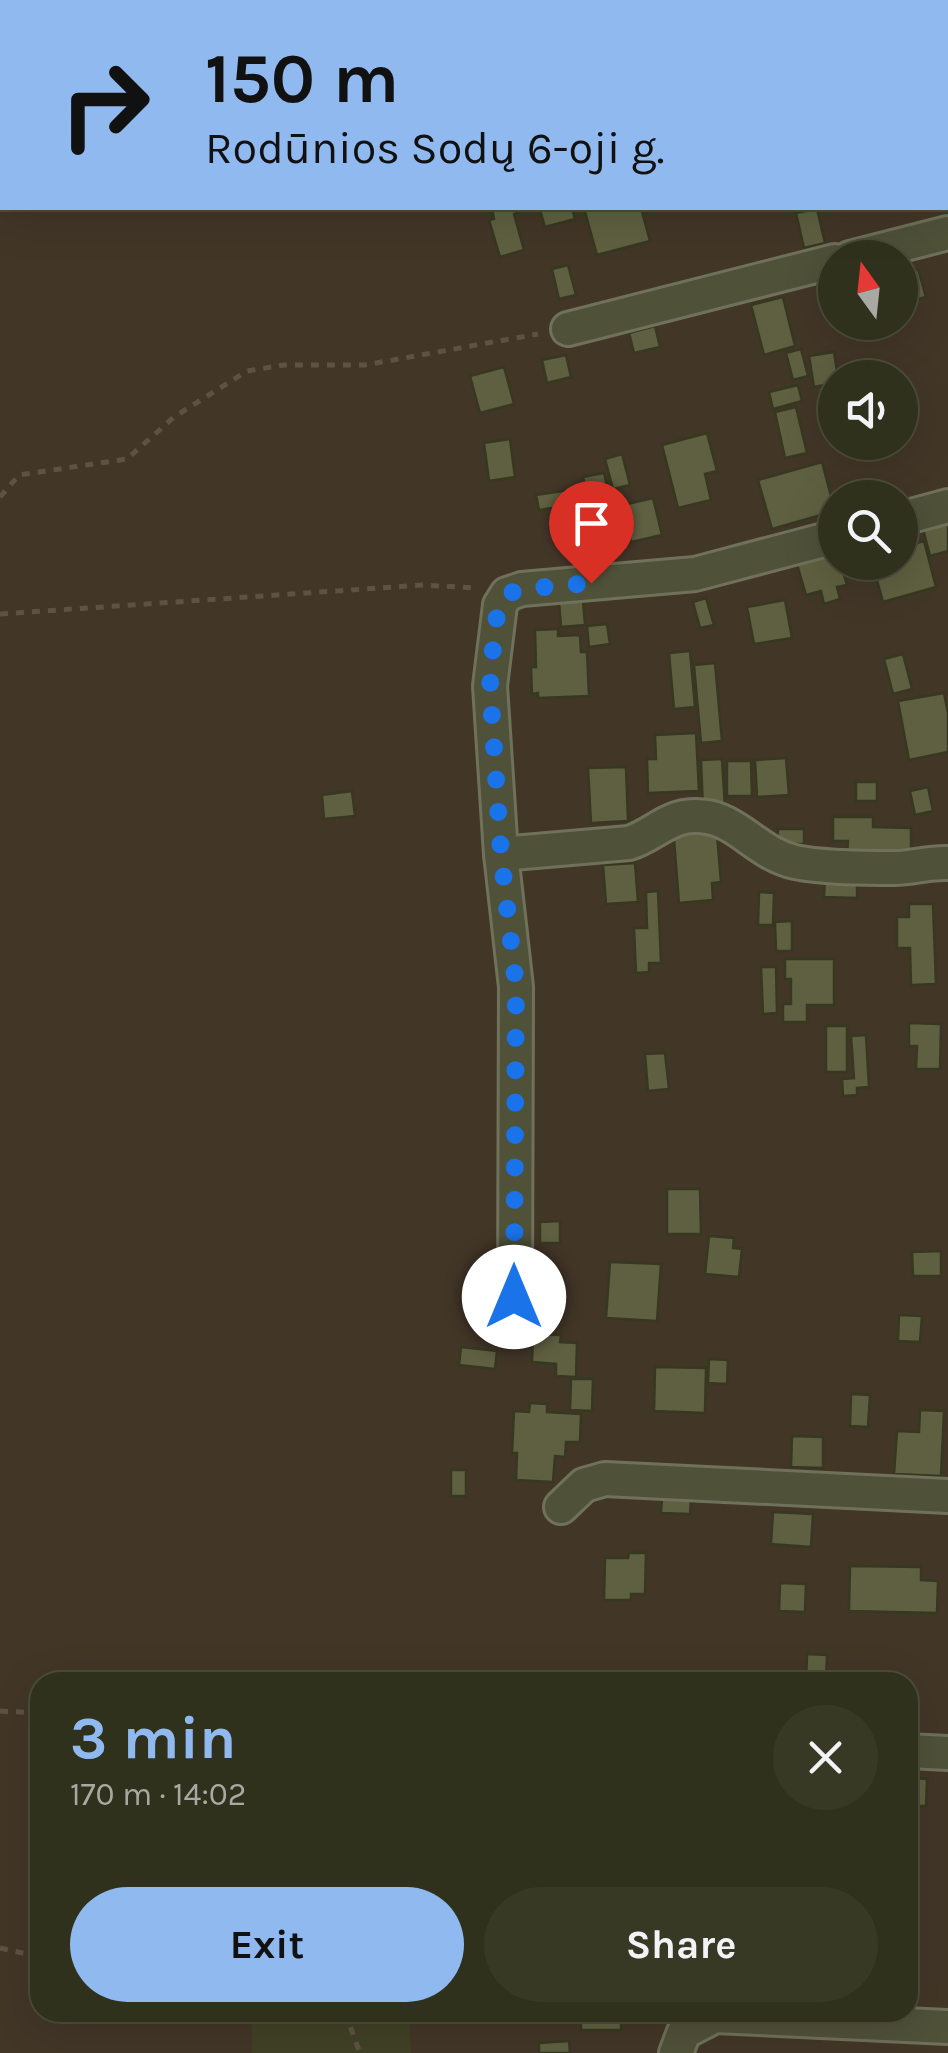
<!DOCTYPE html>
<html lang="en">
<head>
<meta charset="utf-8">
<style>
	:root { --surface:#30311c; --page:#383925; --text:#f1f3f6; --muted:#a8a9a3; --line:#4b4c3b; --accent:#90b9f0 }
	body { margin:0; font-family:Karla,sans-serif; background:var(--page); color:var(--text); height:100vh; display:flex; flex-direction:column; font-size:38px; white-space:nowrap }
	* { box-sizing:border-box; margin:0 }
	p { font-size:32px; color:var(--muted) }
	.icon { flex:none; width:55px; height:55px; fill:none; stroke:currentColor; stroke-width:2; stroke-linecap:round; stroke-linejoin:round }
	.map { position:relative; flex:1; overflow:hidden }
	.panel { position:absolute; left:30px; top:1672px; width:888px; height:350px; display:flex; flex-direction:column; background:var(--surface); border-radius:30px; box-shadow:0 10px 40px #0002,0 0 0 2px var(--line) }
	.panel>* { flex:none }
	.banner { position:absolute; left:0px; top:0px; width:950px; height:210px; box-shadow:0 10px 40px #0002,0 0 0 2px var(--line); background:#90b9f0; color:#111; overflow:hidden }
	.needle { width:65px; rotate:345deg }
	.tools { position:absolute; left:818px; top:240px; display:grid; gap:20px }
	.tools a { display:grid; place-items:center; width:100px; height:100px; border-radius:50%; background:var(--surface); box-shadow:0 10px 40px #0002,0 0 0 2px var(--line); font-size:50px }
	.pin { position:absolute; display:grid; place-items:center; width:85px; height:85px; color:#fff; margin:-102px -42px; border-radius:50% 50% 50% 0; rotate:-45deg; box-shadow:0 0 10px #0007 }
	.pin .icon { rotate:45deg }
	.me { position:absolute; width:110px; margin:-55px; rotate:0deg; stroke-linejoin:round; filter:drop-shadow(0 0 8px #0008) }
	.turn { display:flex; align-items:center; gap:35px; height:210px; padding:0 40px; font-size:45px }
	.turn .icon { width:130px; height:130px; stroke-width:2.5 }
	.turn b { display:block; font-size:70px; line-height:85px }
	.round { display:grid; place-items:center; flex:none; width:105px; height:105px; border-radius:52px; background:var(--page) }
	.headline { display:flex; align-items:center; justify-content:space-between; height:170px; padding:0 40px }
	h1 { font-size:60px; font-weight:700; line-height:75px; color:var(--accent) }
	.action { display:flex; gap:20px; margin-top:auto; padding:20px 40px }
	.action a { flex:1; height:115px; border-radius:60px; background:var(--accent); color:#111; font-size:40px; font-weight:700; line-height:115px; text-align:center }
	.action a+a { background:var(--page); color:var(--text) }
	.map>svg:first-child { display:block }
	.green { fill:#423627; fill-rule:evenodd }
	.building { fill:#5f6041; stroke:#373820; stroke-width:2.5 }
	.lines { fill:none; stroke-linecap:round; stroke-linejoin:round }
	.minor-casing { stroke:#70715a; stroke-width:38 }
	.path { stroke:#5e5245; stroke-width:5; stroke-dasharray:8 8; stroke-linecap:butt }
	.minor { stroke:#505139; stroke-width:32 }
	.route { stroke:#1a73e8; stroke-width:18; stroke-dasharray:0 32.4 }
</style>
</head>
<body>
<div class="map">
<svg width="948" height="2053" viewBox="0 0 948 2053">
	<rect width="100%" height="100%" fill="#404125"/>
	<path class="green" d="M371,0H948V2053H411L409,2013L908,2012V1682H40V2012L252,2013V2053H0V186L2,208H948V2ZM835,258H900V322H835ZM835,378H900V442H835ZM835,498H900V562H835Z"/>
	<g class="building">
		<path d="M498,208H518L519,212L514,214L524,250L500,257L489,220L494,219L492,209Z"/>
		<path d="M549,208H572L575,219L545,227L540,210Z"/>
		<path d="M584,208H641L650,241L597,255Z"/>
		<path d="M817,209L825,243L804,248L796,213Z"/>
		<path d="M568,265L576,295L559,299L552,269Z"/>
		<path d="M918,269L926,297L911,301L904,273Z"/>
		<path d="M783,297L795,346L764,355L751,305Z"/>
		<path d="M655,326L660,347L634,353L629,333Z"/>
		<path d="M801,349L808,376L793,380L786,353Z"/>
		<path d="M834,352L838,378H835V383L814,387L809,356Z"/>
		<path d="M566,355L571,377L547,383L542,360Z"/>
		<path d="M504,367L514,404L480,413L470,376Z"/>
		<path d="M909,384L918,419L900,423V387Z"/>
		<path d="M798,385L802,401L773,409L769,392Z"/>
		<path d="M796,407L807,453L785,458L775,412Z"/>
		<path d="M707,433L717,471L705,474L711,500L678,508L662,445Z"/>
		<path d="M510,439L515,477L489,481L484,443Z"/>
		<path d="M622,454L630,485L613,489L605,459Z"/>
		<path d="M822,462L835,511L772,529L758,480Z"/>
		<path d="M604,473L613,512L592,516L583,477Z"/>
		<path d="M583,488L585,503L539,510L536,495Z"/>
		<path d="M653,498L662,535L631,542L623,505Z"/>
		<path d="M948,522V551L930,556L922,525Z"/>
		<path d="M924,541L936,587L883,602L872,562H900V548Z"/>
		<path d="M835,552V562H840L847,585L837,587L840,599L824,604L821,591L806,595L797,564Z"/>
		<path d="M706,598L714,625L700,628L693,602Z"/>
		<path d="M785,600L792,638L754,644L747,607Z"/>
		<path d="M583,601L585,625L561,627L559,602Z"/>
		<path d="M607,624L610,644L589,647L587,626Z"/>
		<path d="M558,629V636L580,635L581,652H587L589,696L538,698V693L532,694L531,667H536L535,630Z"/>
		<path d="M690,651L695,707L674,709L669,653Z"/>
		<path d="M903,654L912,689L893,694L884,659Z"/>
		<path d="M715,663L722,741L701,743L694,665Z"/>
		<path d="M944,693L948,713V752L909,760L898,701Z"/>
		<path d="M696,733L699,791L648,793L647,759H656L655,735Z"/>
		<path d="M786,758L789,795L757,797L755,760Z"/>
		<path d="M722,759L725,808L703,810L701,760Z"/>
		<path d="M727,761H751L752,796H727Z"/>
		<path d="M626,767L628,821L591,823L588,768Z"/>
		<rect x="856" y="782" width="21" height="19"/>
		<path d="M928,787L933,811L915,815L910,791Z"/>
		<path d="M352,791L355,816L324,819L322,795Z"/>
		<path d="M833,817H873V827L911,828V854H847L848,841H833Z"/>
		<path d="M716,823L721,882L712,883L713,900L679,903L673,827Z"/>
		<path d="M778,829H804V844H777Z"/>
		<path d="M635,863L638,902L606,904L603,865Z"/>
		<path d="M825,877L857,878V898L824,897Z"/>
		<path d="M658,891L661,963H649V972L636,973L634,928H647L646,892Z"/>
		<path d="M759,892L774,893L773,925H758Z"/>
		<path d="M909,904H933L936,984L911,985L910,948H897V917H909Z"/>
		<path d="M792,921V951H776L775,922Z"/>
		<path d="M785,959H834V1005H807V1022H783V1004H791V979H785Z"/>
		<path d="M761,967H776L777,1013L763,1014Z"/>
		<path d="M909,1023L941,1024L940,1069H916L917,1046H909Z"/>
		<rect x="826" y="1026" width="21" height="46"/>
		<path d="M866,1035L869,1087L857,1088V1095L843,1096L842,1079L854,1078L851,1036Z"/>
		<path d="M665,1053L669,1089L648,1091L645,1054Z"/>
		<path d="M667,1189H700L701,1234H667Z"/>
		<path d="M560,1221V1243H540V1222Z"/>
		<path d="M709,1236L734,1238L733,1248L742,1249L739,1277L705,1274Z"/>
		<path d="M941,1251V1276H913L912,1252Z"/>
		<path d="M610,1262L661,1264L657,1321L606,1318Z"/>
		<path d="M899,1315L922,1316L920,1342L898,1341Z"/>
		<path d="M533,1334L561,1335L560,1342L577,1343L576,1377L556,1376V1364L532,1362Z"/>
		<path d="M461,1347L497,1351L495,1369L459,1365Z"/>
		<path d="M709,1359L728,1360L727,1384L708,1383Z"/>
		<path d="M655,1367L706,1368L705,1413L654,1411Z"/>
		<path d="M571,1379H593L592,1411L570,1410Z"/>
		<path d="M851,1394L870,1395L868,1427L850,1426Z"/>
		<path d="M530,1403L547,1404V1412L581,1414L580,1442H566L565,1457L555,1456L553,1482L516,1480L517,1453H512L514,1411L529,1412Z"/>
		<path d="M920,1410L944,1411L941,1476L894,1474L897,1431L919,1432Z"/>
		<path d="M792,1436L823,1437V1468L791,1467Z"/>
		<rect x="451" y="1470" width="15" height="26"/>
		<path d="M662,1498L691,1499L690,1514L661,1513Z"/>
		<path d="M773,1512L813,1514L811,1547L771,1544Z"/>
		<path d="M629,1553H646L645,1594H631V1600H604L605,1558H628Z"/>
		<path d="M850,1566L921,1567V1580L938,1581L937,1613L849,1611Z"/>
		<path d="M780,1583L806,1584L805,1612L779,1611Z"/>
		<path d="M807,1654L827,1655L826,1682H806Z"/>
		<path d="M908,1686H914L912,1732H908Z"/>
		<path d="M908,1768H914V1778L927,1779L926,1806H908Z"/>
		<path d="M553,2012H621V2030H581V2019H553Z"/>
		<path d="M569,2041L570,2053H539V2043Z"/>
	</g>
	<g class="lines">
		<g class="minor-casing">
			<g id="minor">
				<path d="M812,2L821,0"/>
				<path d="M850,258L948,233"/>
				<path d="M568,329L835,261"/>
				<path d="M900,519L948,506"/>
				<path d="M501,854L629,843C649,837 664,821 684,817C734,809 751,852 795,862C823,868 866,868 895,868C912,868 930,862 948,863"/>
				<path d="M515,1297L516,987L501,854L490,686L500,605L507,594L522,589L695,574L835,537"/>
				<path d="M561,1507L584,1485L605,1479L948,1496"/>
				<path d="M908,1751L948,1753"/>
				<path d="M676,2053L684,2032L715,2016L948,2027"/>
			</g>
		</g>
		<g class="path">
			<path d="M0,497L19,475L127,459L174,417L247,371L284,365H365L538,334"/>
			<path d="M0,614L423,585L476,588"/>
			<path d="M0,1711L40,1713"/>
			<path d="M0,1948L40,1957"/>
			<path d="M345,2012L360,2053"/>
		</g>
		<use href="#minor" class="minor"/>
	</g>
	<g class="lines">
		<path class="route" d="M514,1297L516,986L501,854L490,686L495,622L507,594L522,589L591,583"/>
	</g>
</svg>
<div class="tools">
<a><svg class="needle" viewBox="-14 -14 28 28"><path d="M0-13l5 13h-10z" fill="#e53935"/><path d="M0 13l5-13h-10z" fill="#a8a9a3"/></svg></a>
<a><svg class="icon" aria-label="sound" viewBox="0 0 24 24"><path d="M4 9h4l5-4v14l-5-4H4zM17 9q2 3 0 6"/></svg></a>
<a><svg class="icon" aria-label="search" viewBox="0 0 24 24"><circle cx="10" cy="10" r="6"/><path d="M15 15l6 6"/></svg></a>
</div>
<div class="pin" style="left:591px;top:583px;background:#d93025"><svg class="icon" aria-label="arrive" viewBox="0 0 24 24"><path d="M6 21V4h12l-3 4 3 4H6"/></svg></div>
<svg class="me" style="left:514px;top:1297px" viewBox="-20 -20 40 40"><circle r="19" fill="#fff"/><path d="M0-13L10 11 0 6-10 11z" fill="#1a73e8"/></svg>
<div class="banner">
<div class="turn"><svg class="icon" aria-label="right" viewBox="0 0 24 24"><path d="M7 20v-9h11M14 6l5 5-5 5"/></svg><div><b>150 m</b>Rodūnios Sodų 6-oji g.</div></div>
</div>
<section class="panel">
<div class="headline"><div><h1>3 min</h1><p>170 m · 14:02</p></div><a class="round"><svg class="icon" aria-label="close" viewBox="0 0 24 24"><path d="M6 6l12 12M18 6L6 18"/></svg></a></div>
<div class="action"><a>Exit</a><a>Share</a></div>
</section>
</div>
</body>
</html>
